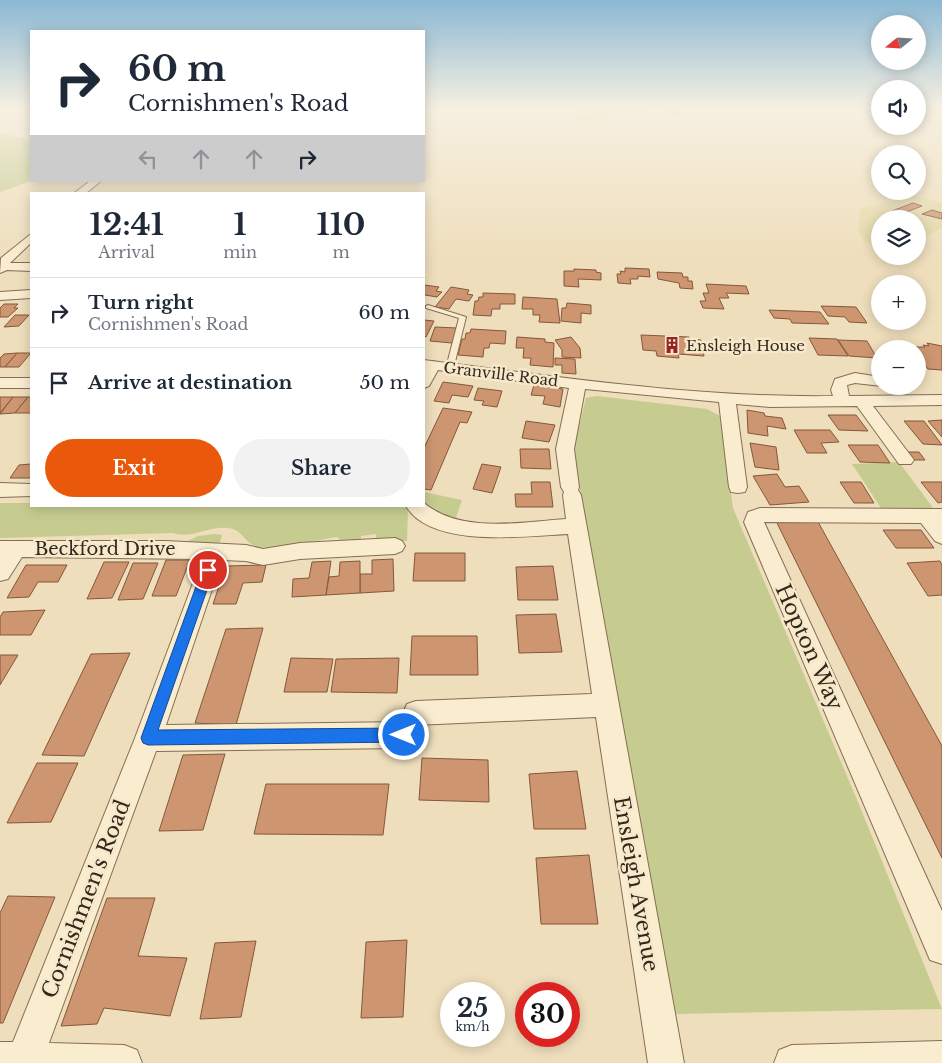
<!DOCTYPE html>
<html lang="en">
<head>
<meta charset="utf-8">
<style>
	:root { --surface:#fff; --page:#f2f2f3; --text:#1f2937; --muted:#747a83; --line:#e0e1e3; --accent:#ea580c }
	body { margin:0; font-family:"Libre Baskerville",serif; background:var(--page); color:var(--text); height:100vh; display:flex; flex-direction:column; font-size:19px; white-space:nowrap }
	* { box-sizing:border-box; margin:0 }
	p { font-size:16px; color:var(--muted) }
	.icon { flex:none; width:28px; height:28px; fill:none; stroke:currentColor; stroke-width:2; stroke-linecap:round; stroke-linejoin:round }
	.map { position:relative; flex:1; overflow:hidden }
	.panel { position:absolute; left:30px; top:192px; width:395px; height:315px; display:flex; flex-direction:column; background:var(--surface); border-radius:0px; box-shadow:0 2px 12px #0003 }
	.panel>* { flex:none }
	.hud { position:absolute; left:30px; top:30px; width:395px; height:152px; border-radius:0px; box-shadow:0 2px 12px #0003; background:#fff; color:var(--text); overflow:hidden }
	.needle { width:32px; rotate:252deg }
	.controls { position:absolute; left:871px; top:15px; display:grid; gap:10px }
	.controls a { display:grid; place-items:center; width:55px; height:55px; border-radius:50%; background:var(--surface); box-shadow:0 2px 12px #0003; font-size:25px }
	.speed { position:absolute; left:440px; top:982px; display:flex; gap:10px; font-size:25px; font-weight:700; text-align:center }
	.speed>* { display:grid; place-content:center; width:65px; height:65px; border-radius:50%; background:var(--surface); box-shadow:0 2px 12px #0003; line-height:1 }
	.speed small { font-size:12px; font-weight:400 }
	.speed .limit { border:8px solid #d22; background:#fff; color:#111 }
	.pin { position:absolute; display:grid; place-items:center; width:42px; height:42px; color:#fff; margin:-21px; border:2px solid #fff; border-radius:50%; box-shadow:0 1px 5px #0007 }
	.me { position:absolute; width:55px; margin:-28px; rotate:270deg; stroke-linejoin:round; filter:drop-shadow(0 0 4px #0008) }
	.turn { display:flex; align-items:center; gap:18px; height:105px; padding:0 15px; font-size:22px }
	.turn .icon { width:65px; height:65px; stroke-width:2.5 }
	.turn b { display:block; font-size:35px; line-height:42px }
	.lanes { display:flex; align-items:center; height:48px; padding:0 15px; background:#0003; justify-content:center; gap:25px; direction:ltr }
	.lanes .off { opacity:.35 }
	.eta { display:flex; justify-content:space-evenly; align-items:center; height:85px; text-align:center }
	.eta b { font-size:30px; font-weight:700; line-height:35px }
	.primary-button { display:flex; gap:10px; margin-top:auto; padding:10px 15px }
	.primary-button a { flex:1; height:58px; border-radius:30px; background:var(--accent); color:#fff; font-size:20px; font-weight:700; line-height:58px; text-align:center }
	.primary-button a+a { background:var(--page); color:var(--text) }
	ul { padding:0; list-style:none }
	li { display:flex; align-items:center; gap:15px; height:70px; padding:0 15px; border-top:1px solid var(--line) }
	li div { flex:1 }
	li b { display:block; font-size:19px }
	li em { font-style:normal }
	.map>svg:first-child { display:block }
	.farmland { fill:#e4d9a9 }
	.green { fill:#c6cc90 }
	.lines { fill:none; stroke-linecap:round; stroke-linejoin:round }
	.stream { stroke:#688c83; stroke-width:6 }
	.building { fill:#cd9671; stroke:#85573b }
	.lane-casing { stroke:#866e55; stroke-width:2 }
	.street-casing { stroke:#866e55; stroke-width:2 }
	.lane { fill:#f9eccf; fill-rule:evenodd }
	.street { fill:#f9eccf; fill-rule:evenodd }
	.route { fill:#1a73e8; stroke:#114b97 }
	.labels { text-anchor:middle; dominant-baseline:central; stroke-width:5; stroke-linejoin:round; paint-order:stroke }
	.far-poi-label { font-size:15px; fill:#34271b; stroke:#f6e9cb; text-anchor:start }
	.far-street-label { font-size:15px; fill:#34271b; stroke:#f6e9cb }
	.street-label { font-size:18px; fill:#34271b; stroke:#f6e9cb }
	.near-street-label { font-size:21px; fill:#34271b; stroke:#f6e9cb }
</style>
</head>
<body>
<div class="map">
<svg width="942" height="1063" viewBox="0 0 942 1063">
	<rect width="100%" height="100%" fill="#eedebc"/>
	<path class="farmland" d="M916,195L942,203V228L922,238L920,244L918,246V219H880V246L865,243L859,232L860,209Z"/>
	<g class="green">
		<path d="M576,109H658L585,121L572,119L571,117L578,112Z"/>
		<path d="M0,133L31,140V181L0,192Z"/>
		<path d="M597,396L707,409L720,416L733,508L858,802L942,1009L675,1014L573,451L586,398Z"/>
		<path d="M899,462L933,508H881L852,464Z"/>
		<path d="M424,492L462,500L456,518L434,512L424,506Z"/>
		<path d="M0,503H31V506H406L408,510L407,541L380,543L376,541V534L361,536V545L348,546L337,537C317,540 270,553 253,545C246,542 241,531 233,529C212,523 192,540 173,533L0,538Z"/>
		<path d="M215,534L222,535L219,546L182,544L198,536Z"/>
	</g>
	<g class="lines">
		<path class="stream" d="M672,110L677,112"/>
	</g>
	<g class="building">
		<path d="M913,203L922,206L901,214L892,211Z"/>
		<path d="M932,210L942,213V219L922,214Z"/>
		<path d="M625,268L649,269L650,277L638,276V279H630L631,284L618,283L617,274H621L620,271L625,272Z"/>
		<path d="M574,269L596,270V272L601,273V280L578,279L579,287L564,286V271H574Z"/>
		<path d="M657,272L682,273L683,277H688V281H692L693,289L680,288L679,283L658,279Z"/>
		<path d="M706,284L746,286L749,294L726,293L729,298H719L724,309L703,308L700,301H706L703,293H709Z"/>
		<path d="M424,285L439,287L436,291L442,292L437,297L425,295L424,297Z"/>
		<path d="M451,287L469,290L467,294L473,295L469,301L456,299L449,309L435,307Z"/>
		<path d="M483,293L515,294V304H500V309H492L491,316L473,315L475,301H478L479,297H483Z"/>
		<path d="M523,297L557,299L560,323L539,322L540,315H533V309H522Z"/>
		<path d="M567,303L591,305V314L581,313V323L561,321L562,308H566Z"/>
		<path d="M4,304H18L14,308H18L8,317H0V308Z"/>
		<path d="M821,306L856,307L867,323L849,322L845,317L828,316Z"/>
		<path d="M769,310L820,312L829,324L792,323L790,319L774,318Z"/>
		<path d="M15,315H29L19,326L4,327Z"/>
		<path d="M424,320L434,321L426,337L424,336Z"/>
		<path d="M435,327L457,328L452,343L430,341Z"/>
		<path d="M471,329L506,331L505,344L490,343L489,348H484L483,357L458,355L462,339H465L466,333H470Z"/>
		<path d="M641,335L689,337L690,339L701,340L704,356L678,354L679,358L657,356L656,351L643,350Z"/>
		<path d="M517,337L545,339V342L554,343L553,367L530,365L531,358H523L524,348H516Z"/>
		<path d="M571,337L580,348L581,358L562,357V350L555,340Z"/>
		<path d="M809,338L837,339L848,356L818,355Z"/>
		<path d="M838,340L867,341L877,358L849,356Z"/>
		<path d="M927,343L942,346V370L928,369L918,357V349L909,347H925L923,345L929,346Z"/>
		<path d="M17,353L5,367H0V358L4,354Z"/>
		<path d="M17,353H31L19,367H5Z"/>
		<path d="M555,358L575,359L576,374L562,373V365H555Z"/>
		<path d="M443,382L473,386L468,397L452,395L449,403L434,401Z"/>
		<path d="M534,385L563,389L560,407L543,404L545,396L531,395Z"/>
		<path d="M478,388L502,391L497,407L482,405L484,401L474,400Z"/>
		<path d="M0,397H13L0,413Z"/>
		<path d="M13,397H28L15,413L0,414Z"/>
		<path d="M28,397H31V413H15Z"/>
		<path d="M443,408L472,412L467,423L460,422L431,490L424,489V448Z"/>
		<path d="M747,410L764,413L765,416L782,418L786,429L767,426L768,436L748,433Z"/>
		<path d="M828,415H856L868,431L839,430Z"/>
		<path d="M942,420V437L928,421Z"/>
		<path d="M526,421L555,425L549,442L522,438Z"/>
		<path d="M904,421H924L942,445L923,444Z"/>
		<path d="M794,430H830L839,442L821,443L827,453H807Z"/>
		<path d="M750,443L776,447L779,470L755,467Z"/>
		<path d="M848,445H878L890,463L860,462Z"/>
		<path d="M520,449H549L551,469L521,468Z"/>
		<path d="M899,452H919L925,460H905Z"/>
		<path d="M482,464L501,467L492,493L473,489Z"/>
		<path d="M19,465L31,464V478H10Z"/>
		<path d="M777,474L785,487L799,486L809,502L770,505L753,476Z"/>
		<path d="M531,482H550L553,507H516L515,494H532Z"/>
		<path d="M840,482H861L874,503H854Z"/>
		<path d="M921,482H942V502L938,503Z"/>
		<path d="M817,520L942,746V858L776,521Z"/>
		<path d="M883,530H921L934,548H896Z"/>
		<path d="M415,553H465V581H413Z"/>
		<path d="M393,559L394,591L360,593V574H372V560Z"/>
		<path d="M166,560H190L176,596H152Z"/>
		<path d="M331,561L326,595L292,597L293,579L309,578L312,562Z"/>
		<path d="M360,561V593L326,595L329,577L339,576L340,562Z"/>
		<path d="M940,561L942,565V595L928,596L907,563Z"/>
		<path d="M104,562H129L112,598L87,599Z"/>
		<path d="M133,563H158L143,599L118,600Z"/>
		<path d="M26,565H67L58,582H38L29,597L7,598Z"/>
		<path d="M266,565L262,582L243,583L236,604H213L226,566Z"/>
		<path d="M553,566L558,600H518L516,567Z"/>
		<path d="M45,610L31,635H0V617L3,612Z"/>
		<path d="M556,614L562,652L519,653L516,615Z"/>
		<path d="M263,628L236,725L195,723L226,629Z"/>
		<path d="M412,636H477L478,675H410Z"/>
		<path d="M130,653L84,756L42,755L91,654Z"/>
		<path d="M0,655H18L0,685Z"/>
		<path d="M291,658L333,659L327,692H284Z"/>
		<path d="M399,658L397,693L331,692L336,659Z"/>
		<path d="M225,754L203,830L159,831L183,755Z"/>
		<path d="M422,758L488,760L489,802L419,800Z"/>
		<path d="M37,763H78L51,822L7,823Z"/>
		<path d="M577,771L586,829H534L529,774Z"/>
		<path d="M266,784H389L383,835L254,834Z"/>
		<path d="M589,855L598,924H541L536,858Z"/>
		<path d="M8,896L55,897L3,1023H0V913Z"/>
		<path d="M107,898H155L138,956L187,958L170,1016L104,1008L97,1024L61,1026Z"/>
		<path d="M407,940L403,1017L361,1018L366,942Z"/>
		<path d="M256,941L241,1017L200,1019L215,943Z"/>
	</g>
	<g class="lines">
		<g class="lane-casing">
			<path id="lane" d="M428,305L466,317L453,370H447L446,368L459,318L426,308V306Z"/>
		</g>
		<g class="street-casing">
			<g id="street">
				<path d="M90,181H101L85,194H73Z"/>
				<path d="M31,234V243L10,263H31V271L7,270L0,273L1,258Z"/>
				<path d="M31,290V298L0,300V292Z"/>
				<path d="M424,360C559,377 696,398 833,396L831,390L835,379L855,373L880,377L882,386L855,383L847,385L849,396L942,395V405L873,406L914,460L911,464H899L857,406L770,407L736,404L747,487L745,492L738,493L731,492L729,487L719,402L585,389L574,449L579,487L578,490L581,495L684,1063H648L596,717L416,725L407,722L403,713L407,704L416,701L592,694L568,534C527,536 431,549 406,506H424V503C461,534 521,522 566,519L563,495L564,492L561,487L556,449L569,388L438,370L429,386L424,388Z"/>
				<rect x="0" y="378" width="31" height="10"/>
				<path d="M0,483L31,484V496L0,497Z"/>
				<path d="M760,508L942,509V544L935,541L921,523L764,522L942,911V964L930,960L744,522L748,512Z"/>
				<path d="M395,538L402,541L405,546L402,551L395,554L300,559L263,565L246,561L222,560L166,725L404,722L413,726L417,735L413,744L404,748L156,751L49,1043L124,1045L137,1050L142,1063H0V1042H13L135,738L202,559L22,557L8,579L0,581V541H165L246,545L263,549L300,543Z"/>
				<path d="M942,1041V1063H774L779,1050L792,1045Z"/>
			</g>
		</g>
		<use href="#lane" class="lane"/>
		<use href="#street" class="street"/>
	</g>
	<linearGradient id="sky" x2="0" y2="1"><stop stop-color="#8bb8d4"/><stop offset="0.42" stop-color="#f7f0e1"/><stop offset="1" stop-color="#f7f0e1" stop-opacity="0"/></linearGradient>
	<rect width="942" height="258" fill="url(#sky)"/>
	<path class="route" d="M208,565L214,570L158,730L404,728L410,730L412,735L410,740L404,742L148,745L143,743L141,738L202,570Z"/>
	<defs>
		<g id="building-bare" transform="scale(1.35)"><path d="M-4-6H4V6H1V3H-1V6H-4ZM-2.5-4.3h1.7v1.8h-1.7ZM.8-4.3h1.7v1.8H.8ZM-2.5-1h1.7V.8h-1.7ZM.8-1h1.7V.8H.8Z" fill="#962427" stroke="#f6e9cb" stroke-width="2.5" paint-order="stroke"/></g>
	</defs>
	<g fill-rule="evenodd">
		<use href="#building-bare" x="672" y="345"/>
	</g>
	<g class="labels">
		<g class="far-poi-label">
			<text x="686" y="345">Ensleigh House</text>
		</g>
		<g class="far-street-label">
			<text transform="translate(501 374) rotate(7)">Granville Road</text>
		</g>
		<g class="street-label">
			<text x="105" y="549">Beckford Drive</text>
		</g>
		<g class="near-street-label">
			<text transform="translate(809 647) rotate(66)">Hopton Way</text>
			<text transform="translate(636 884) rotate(80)">Ensleigh Avenue</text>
			<text transform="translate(86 899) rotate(-69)">Cornishmen's Road</text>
		</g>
	</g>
</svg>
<div class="controls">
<a><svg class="needle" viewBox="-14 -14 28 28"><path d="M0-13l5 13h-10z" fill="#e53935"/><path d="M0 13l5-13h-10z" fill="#747a83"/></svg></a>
<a><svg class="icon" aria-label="sound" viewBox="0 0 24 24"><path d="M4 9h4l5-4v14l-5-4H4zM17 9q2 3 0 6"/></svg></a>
<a><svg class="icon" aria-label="search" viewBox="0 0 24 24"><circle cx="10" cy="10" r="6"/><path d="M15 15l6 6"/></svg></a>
<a><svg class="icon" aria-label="layers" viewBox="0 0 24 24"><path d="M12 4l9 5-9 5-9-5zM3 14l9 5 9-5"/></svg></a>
<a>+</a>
<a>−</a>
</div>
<div class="speed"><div>25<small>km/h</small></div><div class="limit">30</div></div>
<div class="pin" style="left:208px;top:570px;background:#d93025"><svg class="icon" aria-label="arrive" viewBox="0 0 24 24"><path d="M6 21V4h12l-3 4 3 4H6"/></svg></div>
<svg class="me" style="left:404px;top:735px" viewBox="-20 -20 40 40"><circle r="17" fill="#1a73e8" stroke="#fff" stroke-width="3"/><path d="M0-11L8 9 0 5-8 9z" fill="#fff"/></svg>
<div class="hud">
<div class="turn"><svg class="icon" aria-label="right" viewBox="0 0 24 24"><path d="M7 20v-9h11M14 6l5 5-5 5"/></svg><div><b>60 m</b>Cornishmen's Road</div></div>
<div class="lanes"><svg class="icon off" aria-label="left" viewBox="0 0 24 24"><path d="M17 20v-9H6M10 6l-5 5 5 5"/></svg><svg class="icon off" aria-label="ahead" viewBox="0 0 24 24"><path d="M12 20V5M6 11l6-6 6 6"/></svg><svg class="icon off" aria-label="ahead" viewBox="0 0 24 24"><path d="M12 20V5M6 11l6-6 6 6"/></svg><svg class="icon" aria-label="right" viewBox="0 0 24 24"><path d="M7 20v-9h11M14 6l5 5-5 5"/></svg></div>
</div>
<section class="panel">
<div class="eta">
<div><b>12:41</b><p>Arrival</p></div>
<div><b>1</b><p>min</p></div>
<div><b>110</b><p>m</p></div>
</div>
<ul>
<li><svg class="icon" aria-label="right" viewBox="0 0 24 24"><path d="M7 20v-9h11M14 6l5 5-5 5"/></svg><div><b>Turn right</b><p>Cornishmen's Road</p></div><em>60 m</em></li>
<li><svg class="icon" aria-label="arrive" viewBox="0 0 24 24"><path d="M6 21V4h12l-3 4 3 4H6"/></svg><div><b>Arrive at destination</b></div><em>50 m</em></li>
</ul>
<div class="primary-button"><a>Exit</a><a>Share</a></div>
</section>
</div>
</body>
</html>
